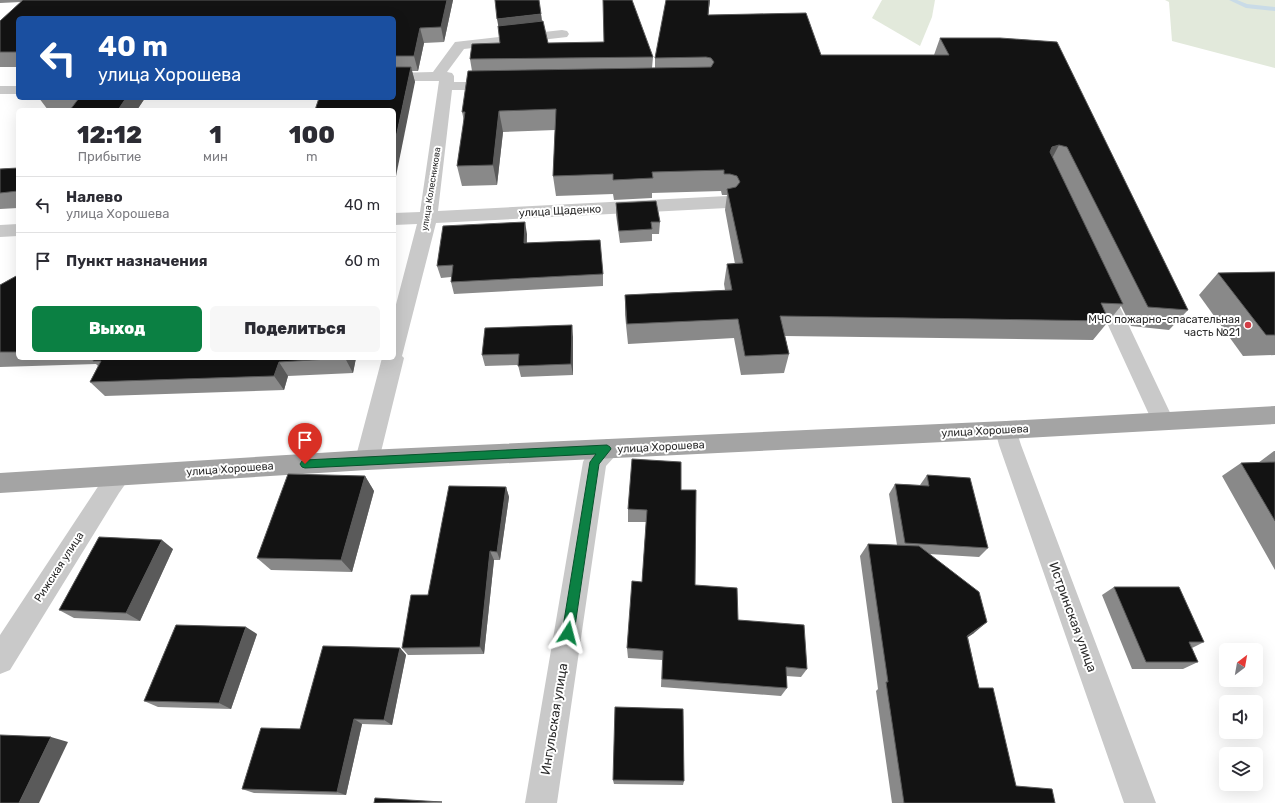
<!DOCTYPE html>
<html lang="ru">
<head>
<meta charset="utf-8">
<style>
	:root { --surface:#fff; --page:#f7f7f7; --text:#2b2b33; --muted:#7c7c81; --line:#e1e1e2; --accent:#0b8043 }
	body { margin:0; font-family:Rubik,sans-serif; background:var(--page); color:var(--text); height:100vh; display:flex; flex-direction:column; font-size:15px; white-space:nowrap }
	* { box-sizing:border-box; margin:0 }
	p { font-size:13px; color:var(--muted) }
	.icon { flex:none; width:22px; height:22px; fill:none; stroke:currentColor; stroke-width:2; stroke-linecap:round; stroke-linejoin:round }
	.map { position:relative; flex:1; overflow:hidden }
	.sheet { position:absolute; left:16px; top:108px; width:380px; height:252px; display:flex; flex-direction:column; background:var(--surface); border-radius:6px; box-shadow:0 4px 16px #0002 }
	.sheet>* { flex:none }
	.guide { position:absolute; left:16px; top:16px; width:380px; height:84px; border-radius:6px; box-shadow:0 4px 16px #0002; background:#1a4fa0; color:#fff; overflow:hidden }
	.needle { width:26px; rotate:31deg }
	.controls { position:absolute; left:1219px; top:643px; display:grid; gap:8px }
	.controls a { display:grid; place-items:center; width:44px; height:44px; border-radius:6px; background:var(--surface); box-shadow:0 4px 16px #0002; font-size:20px }
	.pin { position:absolute; display:grid; place-items:center; width:34px; height:34px; color:#fff; margin:-41px -17px; border-radius:50% 50% 50% 0; rotate:-45deg; box-shadow:0 0 4px #0007 }
	.pin .icon { rotate:45deg }
	.me { position:absolute; width:44px; margin:-22px; rotate:9deg; stroke-linejoin:round; filter:drop-shadow(0 0 3px #0008) }
	.turn { display:flex; align-items:center; gap:14px; height:84px; padding:0 16px; font-size:18px }
	.turn .icon { width:52px; height:52px; stroke-width:2.5 }
	.turn b { display:block; font-size:28px; line-height:34px }
	.eta { display:flex; justify-content:space-evenly; align-items:center; height:68px; text-align:center }
	.eta b { font-size:24px; font-weight:800; line-height:28px }
	.action { display:flex; gap:8px; margin-top:auto; padding:8px 16px }
	.action a { flex:1; height:46px; border-radius:6px; background:var(--accent); color:#fff; font-size:16px; font-weight:800; line-height:46px; text-align:center }
	.action a+a { background:var(--page); color:var(--text) }
	ul { padding:0; list-style:none }
	li { display:flex; align-items:center; gap:12px; height:56px; padding:0 16px; border-top:1px solid var(--line) }
	li div { flex:1 }
	li b { display:block; font-size:15px }
	li em { font-style:normal }
	.map>svg:first-child { display:block }
	.green { fill:#e2e9db }
	.lines { fill:none; stroke-linecap:round; stroke-linejoin:round }
	.stream { fill:#c9dbe7; fill-rule:evenodd }
	.minor { fill:#c9c9c9; fill-rule:evenodd }
	.major { fill:#a4a4a4; fill-rule:evenodd }
	.wall { fill:#898989 }
	.shaded-wall { fill:#5a5a5a }
	.building { fill:#131313; stroke:#5a5a5a }
	.route { fill:#0b8043; stroke:#07532c }
	.poi-dot { fill:#d33e46; stroke:#fff; stroke-width:1.5 }
	.labels { text-anchor:middle; dominant-baseline:central; stroke-width:4; stroke-linejoin:round; paint-order:stroke }
	.far-street-label { font-size:9px; fill:#2c2c2c; stroke:#fff }
	.street-label { font-size:11px; fill:#2c2c2c; stroke:#fff }
	.poi-label { font-size:11px; fill:#2c2c2c; stroke:#fff; text-anchor:end }
	.near-street-label { font-size:13px; fill:#2c2c2c; stroke:#fff }
</style>
</head>
<body>
<div class="map">
<svg width="1275" height="803" viewBox="0 0 1275 803">
	<rect width="100%" height="100%" fill="#fff"/>
	<g class="green">
		<path d="M882,0H935L932,17L920,46L872,18Z"/>
		<path d="M1165,0H1275V68L1172,41L1169,2Z"/>
	</g>
	<g class="lines">
		<path class="stream" d="M1229,0H1237L1247,4L1275,7V11L1246,8Z"/>
		<g class="minor">
			<path d="M562,30L567,31L569,34L567,37L464,49L447,72L452,73L454,76V82H496L501,83L503,86L501,89L496,90H452L438,211L727,196L733,198L736,202L733,206L727,208L436,223L402,356L404,358L379,460L375,467L367,470L359,467L355,460L382,358H394V312L417,224L394,225V213L420,212L439,81H394V73L433,72L455,42Z"/>
			<rect x="0" y="86" width="18" height="8"/>
			<path d="M18,224V236L0,237V225Z"/>
			<path d="M1101,281L1108,283L1111,288L1174,421L1171,428L1163,430L1155,428L1152,421L1091,288L1094,283Z"/>
			<path d="M1006,421L1014,423L1021,445L1156,803H1124L999,445L995,430L998,423Z"/>
			<path d="M607,439L615,442L619,449L615,456L606,466L557,803H525L583,462C588,451 596,443 607,439Z"/>
			<path d="M119,466L127,469L131,476L119,493L10,670L0,674V635L103,479L111,469Z"/>
		</g>
		<path class="major" d="M1275,406V424L1006,439L367,470L0,493V473L367,450L1006,421Z"/>
	</g>
	<g class="wall">
		<path d="M0,0H453L444,42L424,43L418,71H412L415,82L394,98V18H18V67H0V21L21,2L0,3Z"/>
		<path d="M710,0L708,15L821,55H934L940,38H1000L1188,310L1169,330L1131,326L1121,306L1093,340L785,336L789,354L784,373L741,375L734,338L628,344L625,315V295L725,290L724,284L727,264H735L725,210L727,195H722L721,191L652,193V198L614,200L613,194L556,196L553,176L555,130L503,132L497,185L462,186L457,166L464,121L462,112L472,71L470,59L500,43L541,14L542,21L548,43L653,57L652,68H655V58Z"/>
		<path d="M39,98H145L137,110L70,109L48,110Z"/>
		<path d="M18,168V208L0,209V169Z"/>
		<path d="M616,203L660,222L659,234H652V241L620,243L616,215Z"/>
		<path d="M527,234V243L603,274V286L454,294L451,282V277L441,278L437,266Z"/>
		<path d="M1275,272V355L1243,356L1199,295L1218,273Z"/>
		<path d="M18,275V358H356L353,373L288,376L284,390L105,396L90,382L98,366L96,364L0,367V285Z"/>
		<path d="M573,337V375L521,377L518,365L485,366L482,355Z"/>
		<path d="M1274,451H1275V570L1222,476L1241,463H1258Z"/>
		<path d="M927,475L988,548L979,557L929,554L974,633L968,637L979,688L1016,786L1055,803H892L876,691L878,689L860,556L868,544L897,545L889,494L895,484L920,485Z"/>
		<path d="M365,476L374,491L352,572L271,570L257,558Z"/>
		<path d="M506,487L509,497L500,560H494L484,654L408,655L402,648Z"/>
		<path d="M681,490L695,585L738,620L807,669L801,677L786,676L787,688L781,696L661,687L662,660L628,658L627,648L642,582L646,522H628V509Z"/>
		<path d="M173,549L140,621L74,618L59,610Z"/>
		<path d="M1114,587L1204,642L1192,648L1198,662L1183,669H1132L1102,595Z"/>
		<path d="M257,634L231,709L158,707L144,701Z"/>
		<path d="M400,648L406,655L392,725L362,724L346,795L254,793L242,789L300,729Z"/>
		<path d="M613,780L684,781L683,785L614,784Z"/>
	</g>
	<g class="shaded-wall">
		<path d="M447,0H453L444,42L441,27Z"/>
		<path d="M709,0H710L706,34L708,15Z"/>
		<path d="M541,14L543,31L500,35L497,19Z"/>
		<path d="M420,28L424,43L418,71L414,56Z"/>
		<path d="M411,67L415,82L394,186V147Z"/>
		<path d="M126,98H145L137,110H118Z"/>
		<path d="M499,111L503,132L497,185L493,165Z"/>
		<path d="M1059,145L1048,166L1041,167L1052,147Z"/>
		<path d="M525,222L527,234L526,255L524,243Z"/>
		<path d="M572,325L573,337V375L571,364Z"/>
		<path d="M345,358H356L353,373Z"/>
		<path d="M279,362L288,376L284,390L274,376Z"/>
		<path d="M365,476L374,491L352,572L341,560Z"/>
		<path d="M506,487L509,497L500,560L497,552Z"/>
		<path d="M162,540L173,549L140,621L126,613Z"/>
		<path d="M490,551L494,560L484,654L480,647Z"/>
		<path d="M987,622L974,633L955,646L967,636Z"/>
		<path d="M246,627L257,634L231,709L219,703Z"/>
		<path d="M400,648L406,655L392,725L384,720Z"/>
		<path d="M354,719L362,724L346,795L337,792Z"/>
		<path d="M51,737L68,742L39,803H19Z"/>
	</g>
	<g class="building">
		<path d="M23,0H447L441,27L420,28L414,56H394V18H18V52H0V21Z"/>
		<path d="M495,0H539L541,14L497,19Z"/>
		<path d="M603,0H632L653,57L470,59L472,44L500,43L498,26L543,21L548,43L604,42Z"/>
		<path d="M666,0H709L708,15L806,13L821,55H949L940,38H1000L1057,42L1188,310L1148,307L1067,147L1059,145L1052,147L1050,152L1123,304L1101,303L1109,321L780,316L789,354L745,356L738,319L627,324L625,295L732,290L727,264L743,263L727,189L736,187L740,182L737,176L730,174H724V170L652,172L653,178L613,180V174L553,176L556,109L499,111L493,165L457,166L465,112H462L468,71L711,67L714,62L711,58L706,57L655,58Z"/>
		<path d="M394,67H411L394,147V110H315L319,98H394Z"/>
		<path d="M79,98H126L118,110H70Z"/>
		<path d="M18,168V191L0,193V169Z"/>
		<path d="M656,201L660,222H651L652,229L619,231L616,203Z"/>
		<path d="M525,222L524,243L600,240L603,274L451,282L453,265L437,266L443,226Z"/>
		<path d="M1275,272V335H1266L1218,273Z"/>
		<path d="M18,275V352H0V285Z"/>
		<path d="M572,325L571,364L518,366L519,354L482,355L485,328Z"/>
		<path d="M94,358H345L279,362L274,376L90,382L101,361H93Z"/>
		<path d="M632,459L681,462V490H696L695,585L737,588L738,620L804,625L807,669L786,667L787,688L662,679L663,651L627,648L632,581L642,582L647,510L628,509Z"/>
		<path d="M1275,462V521L1241,463Z"/>
		<path d="M288,474L365,476L341,560L257,558Z"/>
		<path d="M927,475L970,478L988,548L905,543L895,484L929,486Z"/>
		<path d="M449,486L506,487L497,552L490,551L480,647L402,648L411,595H428Z"/>
		<path d="M99,537L162,540L126,613L59,610Z"/>
		<path d="M868,544L919,546L979,592L987,622L967,636L979,688H993L1016,786L1052,789L1055,803H904L886,682H888Z"/>
		<path d="M1114,587H1179L1204,642H1189L1198,662H1146Z"/>
		<path d="M176,625L246,627L219,703L144,701Z"/>
		<path d="M323,646L400,648L384,720L354,719L337,792L242,789L261,728L300,729Z"/>
		<path d="M615,707L683,709L684,781L613,780Z"/>
		<path d="M0,735L51,737L19,803H0Z"/>
		<path d="M375,798L442,802L374,803Z"/>
	</g>
	<path class="route" d="M607,445L610,447L611,449L599,464L574,633L572,637L568,638L564,637L562,633L590,462L596,454L305,468L302,467L300,464L302,461L305,460Z"/>
	<circle class="poi-dot" cx="1248" cy="325" r="4"/>
	<g class="labels">
		<g class="far-street-label">
			<text transform="translate(431 189) rotate(-81)">улица Колесникова</text>
		</g>
		<g class="street-label">
			<text transform="translate(560 211) rotate(-3)">улица Щаденко</text>
			<text transform="translate(985 431) rotate(-3)">улица Хорошева</text>
			<text transform="translate(661 447) rotate(-3)">улица Хорошева</text>
			<text transform="translate(230 469) rotate(-4)">улица Хорошева</text>
			<text transform="translate(59 567) rotate(-57)">Рижская улица</text>
		</g>
		<g class="poi-label">
			<text x="1240" y="319">МЧС пожарно-спасательная<tspan x="1240" dy="13">часть №21</tspan></text>
		</g>
		<g class="near-street-label">
			<text transform="translate(1073 617) rotate(70)">Истринская улица</text>
			<text transform="translate(554 719) rotate(-81)">Ингульская улица</text>
		</g>
	</g>
</svg>
<div class="controls">
<a><svg class="needle" viewBox="-14 -14 28 28"><path d="M0-13l5 13h-10z" fill="#e53935"/><path d="M0 13l5-13h-10z" fill="#7c7c81"/></svg></a>
<a><svg class="icon" aria-label="sound" viewBox="0 0 24 24"><path d="M4 9h4l5-4v14l-5-4H4zM17 9q2 3 0 6"/></svg></a>
<a><svg class="icon" aria-label="layers" viewBox="0 0 24 24"><path d="M12 4l9 5-9 5-9-5zM3 14l9 5 9-5"/></svg></a>
</div>
<div class="pin" style="left:305px;top:464px;background:#d93025"><svg class="icon" aria-label="arrive" viewBox="0 0 24 24"><path d="M6 21V4h12l-3 4 3 4H6"/></svg></div>
<svg class="me" style="left:568px;top:633px" viewBox="-20 -20 40 40"><path d="M0-17L14 15 0 8-14 15z" fill="#0b8043" stroke="#fff" stroke-width="4"/></svg>
<div class="guide">
<div class="turn"><svg class="icon" aria-label="left" viewBox="0 0 24 24"><path d="M17 20v-9H6M10 6l-5 5 5 5"/></svg><div><b>40 m</b>улица Хорошева</div></div>
</div>
<section class="sheet">
<div class="eta">
<div><b>12:12</b><p>Прибытие</p></div>
<div><b>1</b><p>мин</p></div>
<div><b>100</b><p>m</p></div>
</div>
<ul>
<li><svg class="icon" aria-label="left" viewBox="0 0 24 24"><path d="M17 20v-9H6M10 6l-5 5 5 5"/></svg><div><b>Налево</b><p>улица Хорошева</p></div><em>40 m</em></li>
<li><svg class="icon" aria-label="arrive" viewBox="0 0 24 24"><path d="M6 21V4h12l-3 4 3 4H6"/></svg><div><b>Пункт назначения</b></div><em>60 m</em></li>
</ul>
<div class="action"><a>Выход</a><a>Поделиться</a></div>
</section>
</div>
</body>
</html>
